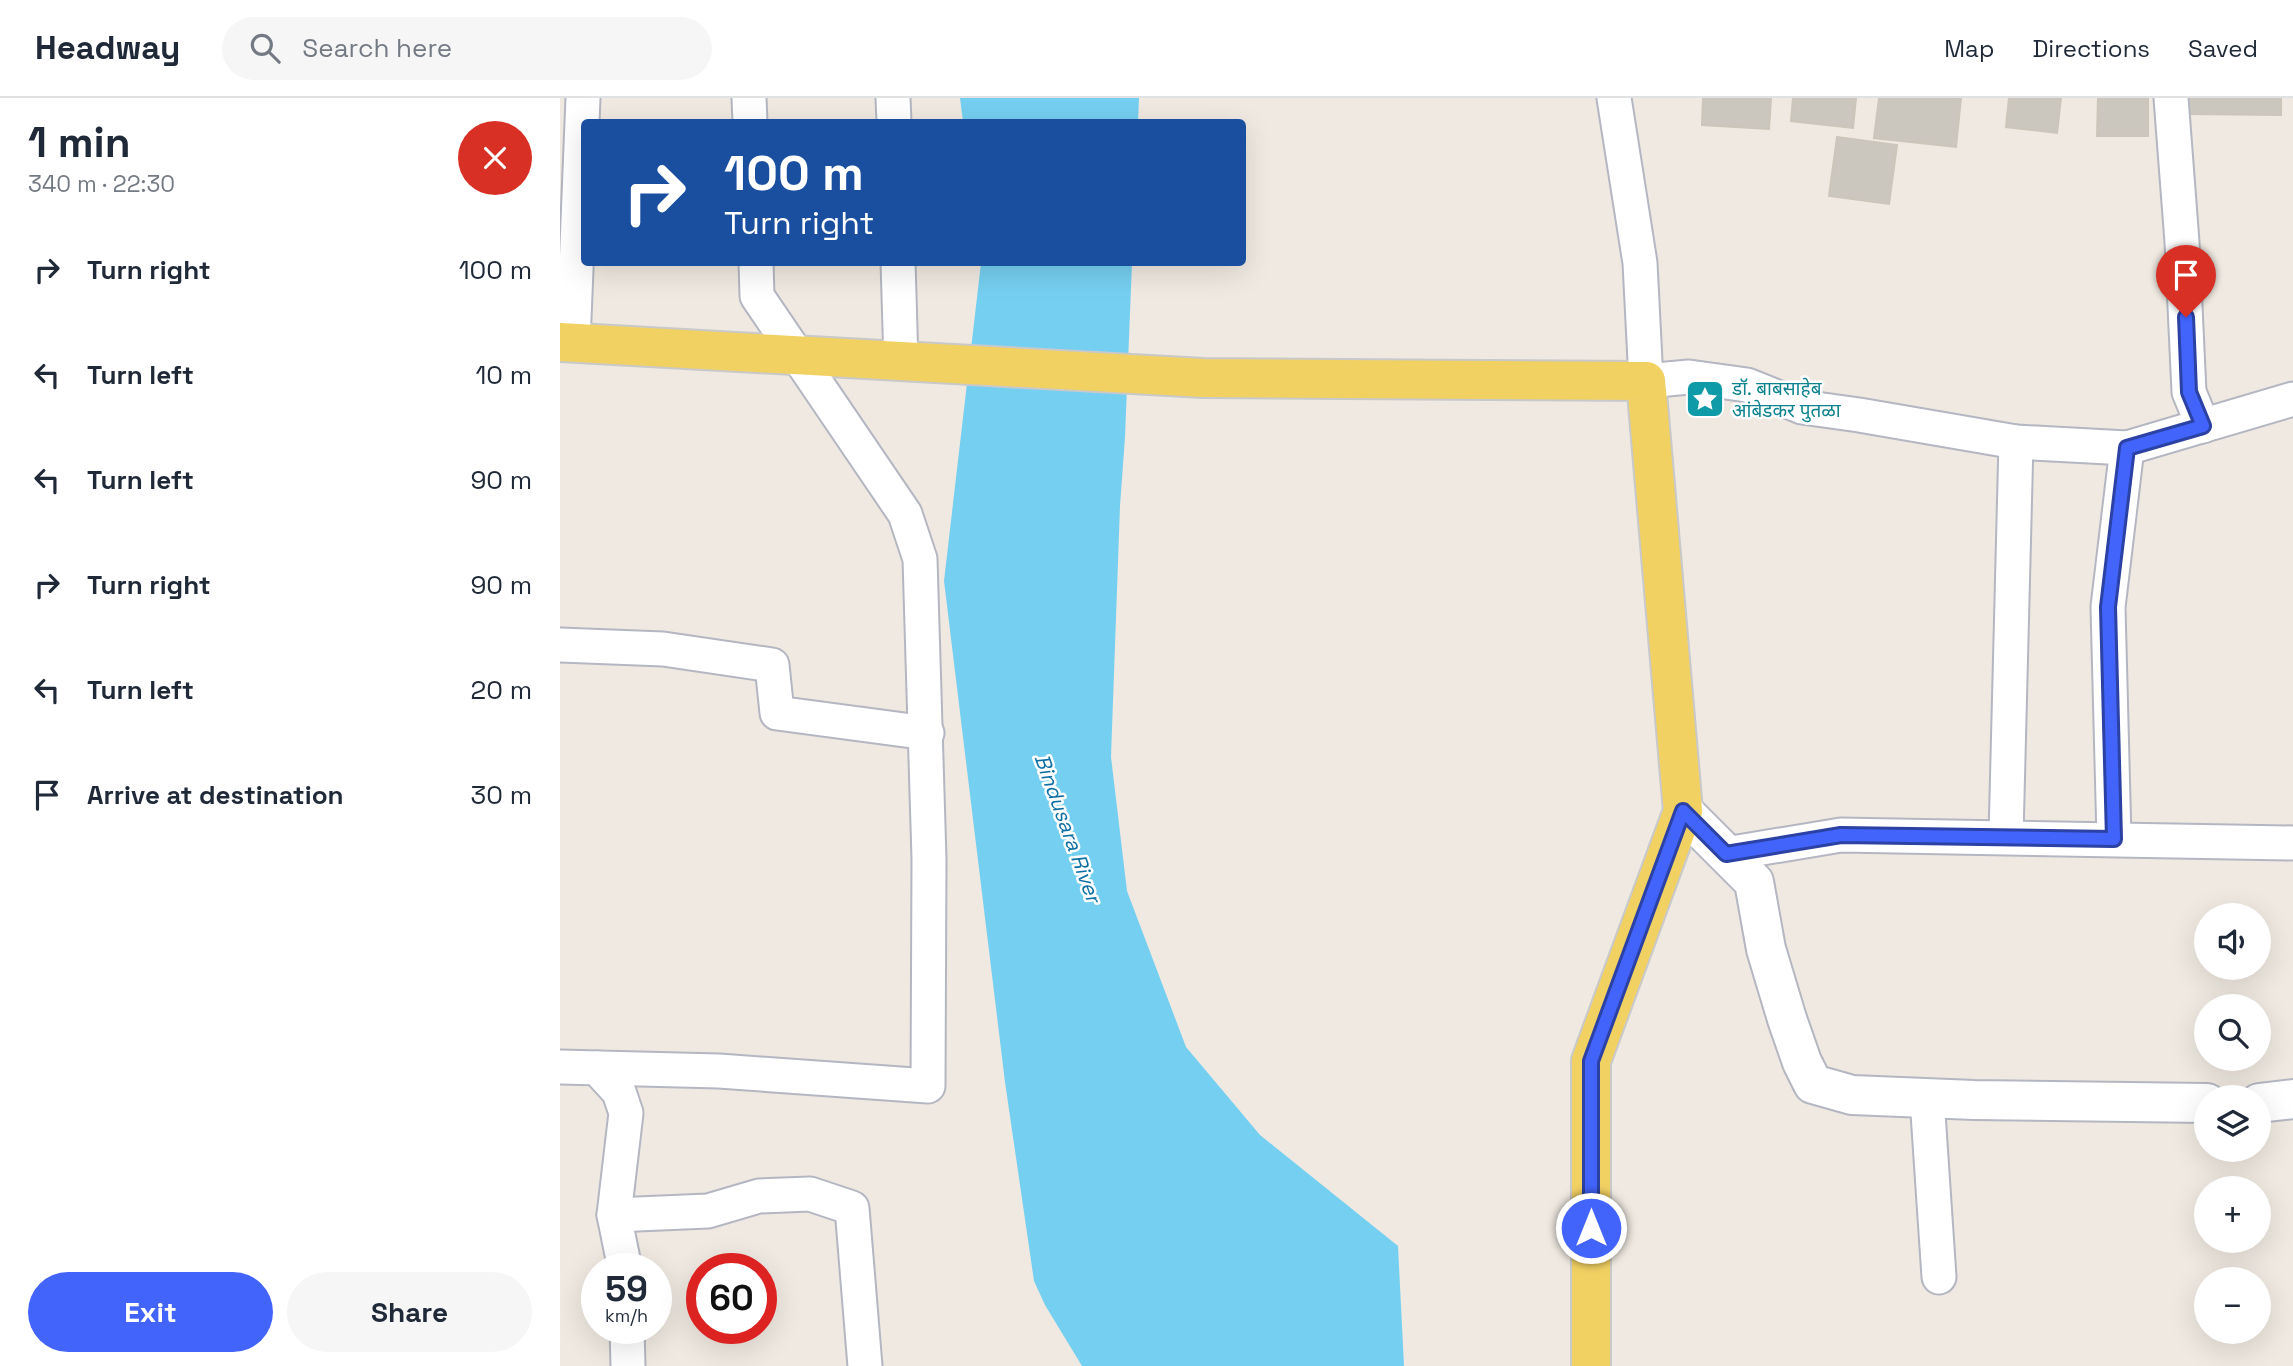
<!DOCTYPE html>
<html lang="en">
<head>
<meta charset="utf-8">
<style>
	:root { --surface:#fff; --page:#f6f6f7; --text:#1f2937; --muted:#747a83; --line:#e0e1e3; --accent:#4264fb }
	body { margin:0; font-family:"Space Grotesk","Noto Sans Devanagari",sans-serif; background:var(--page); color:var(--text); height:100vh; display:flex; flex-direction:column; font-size:26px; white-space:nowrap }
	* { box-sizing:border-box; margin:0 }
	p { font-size:23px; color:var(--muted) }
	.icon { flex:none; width:38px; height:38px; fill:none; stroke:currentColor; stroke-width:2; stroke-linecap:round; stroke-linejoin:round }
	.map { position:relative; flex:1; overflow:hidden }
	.side { display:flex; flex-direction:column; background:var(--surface); width:560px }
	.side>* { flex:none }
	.hud { position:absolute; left:21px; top:21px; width:665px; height:147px; border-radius:7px; box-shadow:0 7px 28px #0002; background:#1a4fa0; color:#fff; overflow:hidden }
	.tools { position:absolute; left:1634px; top:805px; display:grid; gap:14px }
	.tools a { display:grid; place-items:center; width:77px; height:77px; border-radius:50%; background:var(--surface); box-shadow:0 7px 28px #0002; font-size:35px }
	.speed { position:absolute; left:21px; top:1155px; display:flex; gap:14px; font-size:35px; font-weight:700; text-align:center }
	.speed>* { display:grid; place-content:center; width:91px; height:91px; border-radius:50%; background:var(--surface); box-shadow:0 7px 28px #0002; line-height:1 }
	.speed small { font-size:18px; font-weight:400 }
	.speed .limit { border:10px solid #d22; background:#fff; color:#111 }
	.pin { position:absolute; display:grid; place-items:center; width:60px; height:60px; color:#fff; margin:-72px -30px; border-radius:50% 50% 50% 0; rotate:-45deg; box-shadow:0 0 7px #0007 }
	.pin .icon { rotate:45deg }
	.me { position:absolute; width:77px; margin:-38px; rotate:0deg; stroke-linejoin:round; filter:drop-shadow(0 0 5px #0008) }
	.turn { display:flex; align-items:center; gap:24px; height:147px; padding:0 28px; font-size:32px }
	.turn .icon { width:91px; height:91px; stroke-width:2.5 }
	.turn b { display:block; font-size:49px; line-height:60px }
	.round { display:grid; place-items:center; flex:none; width:74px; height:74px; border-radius:37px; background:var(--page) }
	.head { display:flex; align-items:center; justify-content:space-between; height:119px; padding:0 28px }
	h1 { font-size:42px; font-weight:700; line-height:52px }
	.button { display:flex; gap:14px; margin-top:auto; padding:14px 28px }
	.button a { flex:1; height:80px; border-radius:42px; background:var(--accent); color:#fff; font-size:28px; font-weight:700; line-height:80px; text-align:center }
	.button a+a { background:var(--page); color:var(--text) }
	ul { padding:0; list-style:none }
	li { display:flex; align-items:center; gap:21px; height:105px; padding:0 28px }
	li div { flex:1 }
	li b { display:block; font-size:26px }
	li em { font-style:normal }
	header { display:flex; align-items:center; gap:42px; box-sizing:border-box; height:98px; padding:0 35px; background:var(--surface); border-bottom:2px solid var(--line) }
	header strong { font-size:33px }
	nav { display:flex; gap:38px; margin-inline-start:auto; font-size:24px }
	.search { width:490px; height:63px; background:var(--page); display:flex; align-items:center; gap:18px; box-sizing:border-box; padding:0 24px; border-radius:38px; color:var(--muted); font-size:26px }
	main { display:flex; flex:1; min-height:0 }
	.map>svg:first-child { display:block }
	.water { fill:#75cff0 }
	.building { fill:#cbc7bf; stroke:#cbc5ba; stroke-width:2 }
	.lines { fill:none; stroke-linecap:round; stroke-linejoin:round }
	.street-casing { stroke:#b4b7c1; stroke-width:37 }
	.secondary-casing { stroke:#b4b7c1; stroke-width:42 }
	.primary-casing { stroke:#c9c9c9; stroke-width:42 }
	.street { stroke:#fff; stroke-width:33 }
	.secondary { stroke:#fff; stroke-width:38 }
	.primary { stroke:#f2d163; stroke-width:38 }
	.route-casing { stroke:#2b41a3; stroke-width:18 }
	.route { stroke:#4264fb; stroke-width:12 }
	.labels { text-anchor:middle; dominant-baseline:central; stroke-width:5; stroke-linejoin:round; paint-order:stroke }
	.culture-label { font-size:19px; fill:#0d838f; stroke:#fff; text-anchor:start }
	.water-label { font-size:21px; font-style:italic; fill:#0d6fa3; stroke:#fff }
</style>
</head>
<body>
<header>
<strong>Headway</strong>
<div class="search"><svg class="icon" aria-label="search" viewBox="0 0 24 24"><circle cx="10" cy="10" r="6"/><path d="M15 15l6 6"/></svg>Search here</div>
<nav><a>Map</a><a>Directions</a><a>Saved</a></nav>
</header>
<main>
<section class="side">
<div class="head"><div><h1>1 min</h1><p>340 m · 22:30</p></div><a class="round" style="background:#d93025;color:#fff"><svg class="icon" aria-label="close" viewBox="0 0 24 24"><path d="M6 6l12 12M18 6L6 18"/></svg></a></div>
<ul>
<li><svg class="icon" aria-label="right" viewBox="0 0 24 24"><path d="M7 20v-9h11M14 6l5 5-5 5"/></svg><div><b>Turn right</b></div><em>100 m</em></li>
<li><svg class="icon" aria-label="left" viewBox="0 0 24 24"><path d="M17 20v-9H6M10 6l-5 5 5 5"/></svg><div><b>Turn left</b></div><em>10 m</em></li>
<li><svg class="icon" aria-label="left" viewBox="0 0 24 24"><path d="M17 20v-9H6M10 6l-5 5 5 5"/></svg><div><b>Turn left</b></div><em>90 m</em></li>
<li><svg class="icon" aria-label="right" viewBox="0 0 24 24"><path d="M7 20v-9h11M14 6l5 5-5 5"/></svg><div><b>Turn right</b></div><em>90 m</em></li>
<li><svg class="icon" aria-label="left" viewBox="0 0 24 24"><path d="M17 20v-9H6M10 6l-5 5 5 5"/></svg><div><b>Turn left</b></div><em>20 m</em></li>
<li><svg class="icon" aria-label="arrive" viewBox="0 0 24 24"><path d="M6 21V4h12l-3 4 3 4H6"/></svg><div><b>Arrive at destination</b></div><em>30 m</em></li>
</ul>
<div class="button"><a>Exit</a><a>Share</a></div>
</section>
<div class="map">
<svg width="1733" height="1268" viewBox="0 0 1733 1268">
	<rect width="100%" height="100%" fill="#efe9e1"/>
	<g class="water">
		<path d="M400,0H579L578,24H403Z"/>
		<path d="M421,165H572L565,339L560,408L551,659L567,793L626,949L700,1037L838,1148L844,1268H522L485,1207L474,1183L445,984L384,483Z"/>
	</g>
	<g class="building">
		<path d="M1143,0H1211L1209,31L1142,27Z"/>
		<path d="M1233,0H1296L1293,30L1231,23Z"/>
		<path d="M1319,0H1401L1396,49L1314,40Z"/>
		<path d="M1449,0H1501L1497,35L1446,29Z"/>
		<path d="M1538,0H1588V38H1537Z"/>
		<path d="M1626,0H1721V17L1626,16Z"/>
		<path d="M1277,39L1337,47L1329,106L1269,98Z"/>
	</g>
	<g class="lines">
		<g class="street-casing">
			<g id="street">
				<path d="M189,0L190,24"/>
				<path d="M333,0L334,24"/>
				<path d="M1054,0L1080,165L1086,283L1129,279L1187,287L1242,309L1299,317L1456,344L1567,350L1733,301"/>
				<path d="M1611,0L1622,144L1629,294L1643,328"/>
				<path d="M338,164L341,264"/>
				<path d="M13,245L23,0"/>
				<path d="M0,547L103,551L212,567L217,615L367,635"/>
				<path d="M1446,738L1456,344"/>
				<path d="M1554,741L1548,509L1567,350"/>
				<path d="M1166,756L1281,737L1733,745"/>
				<path d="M0,969L159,973L368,988L369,761L360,461L345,416L197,198L196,164"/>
				<path d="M37,970L59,994L66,1015L54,1117L65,1171"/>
				<path d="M1367,1000L1379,1179"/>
				<path d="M54,1117L148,1113L199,1098L250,1096L292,1110L305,1268"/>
				<path d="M67,1230L68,1268"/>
			</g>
		</g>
		<g class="secondary-casing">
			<g id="secondary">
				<path d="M1123,713L1194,784L1206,851L1227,921L1242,964L1253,986L1292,997L1414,1002L1647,1005"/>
				<path d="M1699,1005L1733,1001"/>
			</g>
		</g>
		<g class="primary-casing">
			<path id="primary" d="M0,244L643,280L1086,283L1123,713L1031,963V1268"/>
		</g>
		<use href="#street" class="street"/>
		<use href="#secondary" class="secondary"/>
		<use href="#primary" class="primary"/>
	</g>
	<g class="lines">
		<g class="route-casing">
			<path id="route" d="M1031,1130V963L1123,713L1166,756L1281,737L1554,741L1548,509L1567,350L1643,328L1629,294L1626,219"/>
		</g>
		<use href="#route" class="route"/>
	</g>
	<defs>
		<g id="sight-square" transform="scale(2.0125)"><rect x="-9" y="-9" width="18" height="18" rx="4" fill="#0f9aa8" stroke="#fff"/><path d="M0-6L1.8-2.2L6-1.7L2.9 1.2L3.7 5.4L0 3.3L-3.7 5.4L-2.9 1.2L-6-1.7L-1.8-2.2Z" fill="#fff"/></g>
	</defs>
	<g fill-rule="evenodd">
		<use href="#sight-square" x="1145" y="301"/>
	</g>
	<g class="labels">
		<g class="culture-label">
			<text x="1172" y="290">डॉ. बाबसाहेब<tspan x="1172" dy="22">आंबेडकर पुतळा</tspan></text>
		</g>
		<g class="water-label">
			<text transform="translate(508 730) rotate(70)">Bindusara River</text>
		</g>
	</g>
</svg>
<div class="tools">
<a><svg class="icon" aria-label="sound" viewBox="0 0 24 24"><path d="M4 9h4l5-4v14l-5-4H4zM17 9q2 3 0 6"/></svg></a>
<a><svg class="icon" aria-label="search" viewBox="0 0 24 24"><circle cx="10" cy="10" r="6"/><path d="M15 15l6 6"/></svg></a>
<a><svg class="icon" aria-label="layers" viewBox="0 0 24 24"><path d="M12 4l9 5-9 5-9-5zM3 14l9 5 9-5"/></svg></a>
<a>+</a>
<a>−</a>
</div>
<div class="speed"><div>59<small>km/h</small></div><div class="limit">60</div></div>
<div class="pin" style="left:1626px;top:219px;background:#d93025"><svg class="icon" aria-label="arrive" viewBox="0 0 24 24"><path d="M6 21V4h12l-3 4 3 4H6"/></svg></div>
<svg class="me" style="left:1031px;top:1130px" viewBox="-20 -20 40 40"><circle r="17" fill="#4264fb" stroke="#fff" stroke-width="3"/><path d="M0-11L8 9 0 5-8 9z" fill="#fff"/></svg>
<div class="hud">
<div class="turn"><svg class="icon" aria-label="right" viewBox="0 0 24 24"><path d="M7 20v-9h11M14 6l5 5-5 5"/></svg><div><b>100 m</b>Turn right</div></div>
</div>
</div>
</main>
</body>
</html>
